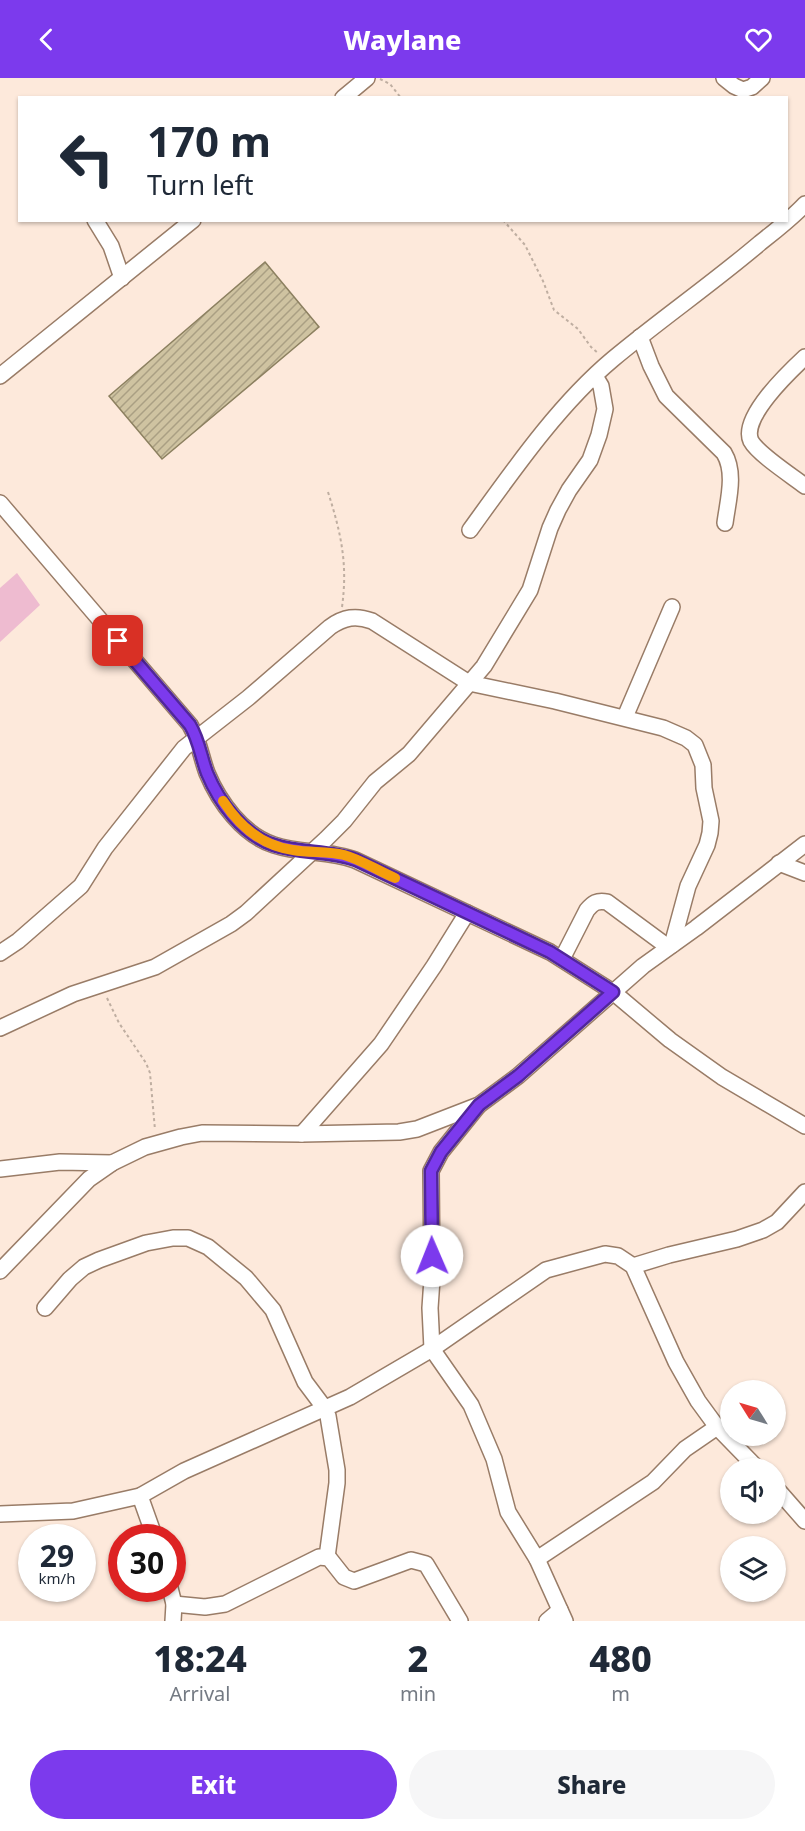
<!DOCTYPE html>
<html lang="en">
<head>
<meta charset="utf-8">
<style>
	:root { --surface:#fff; --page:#f6f6f7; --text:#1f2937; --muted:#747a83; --accent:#7c3aed }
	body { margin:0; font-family:"Noto Sans",sans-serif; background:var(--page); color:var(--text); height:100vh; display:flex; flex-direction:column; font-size:22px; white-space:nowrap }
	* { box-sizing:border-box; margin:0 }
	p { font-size:20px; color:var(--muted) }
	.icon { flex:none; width:33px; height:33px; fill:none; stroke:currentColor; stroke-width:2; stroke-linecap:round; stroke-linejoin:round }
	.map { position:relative; height:1543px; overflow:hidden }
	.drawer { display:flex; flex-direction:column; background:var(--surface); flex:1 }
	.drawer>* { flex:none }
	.guide { position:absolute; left:18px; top:18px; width:770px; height:126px; border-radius:0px; box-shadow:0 2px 4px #0004; background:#fff; color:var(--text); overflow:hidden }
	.needle { width:39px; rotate:307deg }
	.tools { position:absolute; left:720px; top:1302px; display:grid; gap:12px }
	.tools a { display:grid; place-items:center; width:66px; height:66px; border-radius:50%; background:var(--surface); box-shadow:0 2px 4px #0004; font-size:30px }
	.speed { position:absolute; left:18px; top:1446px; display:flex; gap:12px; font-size:30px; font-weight:700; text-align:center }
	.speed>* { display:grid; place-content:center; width:78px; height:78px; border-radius:50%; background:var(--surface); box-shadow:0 2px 4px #0004; line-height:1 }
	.speed small { font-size:15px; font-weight:400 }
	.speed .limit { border:9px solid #d22; background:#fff; color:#111 }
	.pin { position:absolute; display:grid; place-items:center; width:51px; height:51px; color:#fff; margin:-26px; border-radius:12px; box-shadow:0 3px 9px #0006 }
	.me { position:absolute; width:66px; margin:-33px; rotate:359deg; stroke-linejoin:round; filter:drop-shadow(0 0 4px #0008) }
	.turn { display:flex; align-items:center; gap:21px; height:126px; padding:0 30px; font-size:27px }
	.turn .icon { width:78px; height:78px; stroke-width:2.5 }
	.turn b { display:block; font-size:42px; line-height:51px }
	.eta { display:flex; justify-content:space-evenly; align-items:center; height:102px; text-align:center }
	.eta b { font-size:36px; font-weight:800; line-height:42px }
	.primary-button { display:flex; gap:12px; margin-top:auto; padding:12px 30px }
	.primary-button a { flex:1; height:69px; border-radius:36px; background:var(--accent); color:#fff; font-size:24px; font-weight:800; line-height:69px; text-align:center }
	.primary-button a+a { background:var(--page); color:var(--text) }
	header { display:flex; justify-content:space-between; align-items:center; height:78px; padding:0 30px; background:var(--accent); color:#fff; font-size:27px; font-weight:800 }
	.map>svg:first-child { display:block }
	.garden { fill:#eebbd0 }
	.building { fill:url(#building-hatch); stroke:#8c8060; stroke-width:1.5 }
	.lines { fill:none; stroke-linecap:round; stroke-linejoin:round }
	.minor-casing { stroke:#997c67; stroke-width:18 }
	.path { stroke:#bfaea1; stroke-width:2; stroke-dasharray:3 3; stroke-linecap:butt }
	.minor { stroke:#fff; stroke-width:15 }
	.route-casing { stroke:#51269a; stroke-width:15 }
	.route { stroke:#7c3aed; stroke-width:10 }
	.slow { stroke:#f59e0b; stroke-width:10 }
</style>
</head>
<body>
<header><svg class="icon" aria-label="back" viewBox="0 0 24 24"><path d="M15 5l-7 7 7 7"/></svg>Waylane<svg class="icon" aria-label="heart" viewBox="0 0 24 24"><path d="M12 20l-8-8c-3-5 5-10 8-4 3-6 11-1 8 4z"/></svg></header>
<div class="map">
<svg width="805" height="1543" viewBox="0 0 805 1543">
	<defs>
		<pattern id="building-hatch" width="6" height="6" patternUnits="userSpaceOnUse" patternTransform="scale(1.5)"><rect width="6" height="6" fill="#cfc3a1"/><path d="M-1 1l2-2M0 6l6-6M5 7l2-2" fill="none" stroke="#aa9f83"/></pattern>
	</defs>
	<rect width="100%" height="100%" fill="#fde9db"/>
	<path class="garden" d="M17,495L40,527L0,564V510Z"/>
	<path class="building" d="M265,184L319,249L162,381L109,318Z"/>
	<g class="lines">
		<g class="minor-casing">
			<g id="minor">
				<path d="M724,0L734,8L743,12L752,9L762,0"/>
				<path d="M343,20L367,0"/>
				<path d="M95,142L111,168L122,200"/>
				<path d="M640,259L651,288L666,318L724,375C736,395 728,422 725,445"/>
				<path d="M805,279C790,293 740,340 751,363C758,376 792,398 805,408"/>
				<path d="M0,298L193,142"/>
				<path d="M0,425L190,647C199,662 201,679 207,695C219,724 243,757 274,767C301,776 329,772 355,782L550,874L613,914L670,962L722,999L805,1048"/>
				<path d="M470,452C512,394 558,327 613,281C661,241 713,205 760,165C775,153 792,140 805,126"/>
				<path d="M625,639L672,529"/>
				<path d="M779,785L805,795"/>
				<path d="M0,875L18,863L81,808L105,770L184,670L248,620L330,549C344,539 356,537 372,543L469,605L555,623L663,650L686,660L695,667L703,687L704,710L711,743L710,755L707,767L688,808L672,867"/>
				<path d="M562,881L587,832C593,825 597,822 607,824L668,869"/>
				<path d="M0,950L73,916L155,889L231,846L246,835L326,761L344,743L375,704L409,676L484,588L530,512L550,450L558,432L569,412L590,382L599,357L605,331L601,308L595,298"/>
				<path d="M478,1028L441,1074L431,1093L432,1201L430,1230L432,1271L471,1327L494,1381L508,1434L537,1481L565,1543"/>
				<path d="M302,1056L381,966L434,888L467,835"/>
				<path d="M0,1091L60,1084L112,1085"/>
				<path d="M633,1188L669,1177L737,1161L763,1152L777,1144L805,1114"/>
				<path d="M0,1193L89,1101L112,1085L145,1069L181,1059L202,1055L302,1056L399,1054L417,1051L479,1027L518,998L643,888L696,850L805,766"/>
				<path d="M45,1230L70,1201L84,1189L99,1182L146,1165L173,1160H188L208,1169L246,1200L273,1232L305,1304L323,1328L328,1338L337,1392V1405L327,1479"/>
				<path d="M776,1410L805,1443"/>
				<path d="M140,1418L155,1460"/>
				<path d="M0,1436L73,1433L140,1418L184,1393L350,1319L432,1271L546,1192L605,1176L618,1178L633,1188L676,1284L698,1323L717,1349L757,1390"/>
				<path d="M537,1481L653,1404L685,1371L717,1349"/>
				<path d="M170,1510L174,1526L173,1543"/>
				<path d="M174,1526L205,1529L225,1526L319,1479L329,1480L344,1499L354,1503L411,1482L426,1486L460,1543"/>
				<path d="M547,1543L560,1532"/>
			</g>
		</g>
		<g class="path">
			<path d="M380,1L390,6L401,20"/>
			<path d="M503,142L525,167L543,203L554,232L578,251L591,269L599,276"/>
			<path d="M328,414C341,455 348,486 342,529"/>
			<path d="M107,920L119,945L146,985L150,995L155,1052"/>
		</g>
		<use href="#minor" class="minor"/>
	</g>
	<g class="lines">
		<g class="route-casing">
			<path id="route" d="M118,563L190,647C199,662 201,679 207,695C219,724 243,757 274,767C301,776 329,772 356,782L550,874L613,914L518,998L479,1027L441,1074L431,1093L432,1178"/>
		</g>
		<use href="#route" class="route"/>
		<path class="slow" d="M223,723C240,749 262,768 293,772C310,775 327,773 344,777C362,782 378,793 395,800"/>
	</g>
</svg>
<div class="tools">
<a><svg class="needle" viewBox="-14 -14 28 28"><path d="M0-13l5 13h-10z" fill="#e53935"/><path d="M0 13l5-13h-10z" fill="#747a83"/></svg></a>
<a><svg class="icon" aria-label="sound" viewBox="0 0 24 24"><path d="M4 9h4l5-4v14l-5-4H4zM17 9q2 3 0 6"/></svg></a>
<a><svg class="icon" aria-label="layers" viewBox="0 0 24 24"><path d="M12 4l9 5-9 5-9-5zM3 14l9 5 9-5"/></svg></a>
</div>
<div class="speed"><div>29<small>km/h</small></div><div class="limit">30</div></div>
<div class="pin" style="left:118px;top:563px;background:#d93025"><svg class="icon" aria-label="arrive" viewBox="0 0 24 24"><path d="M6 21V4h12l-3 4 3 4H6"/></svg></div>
<svg class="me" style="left:432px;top:1178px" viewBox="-20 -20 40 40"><circle r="19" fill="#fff"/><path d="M0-13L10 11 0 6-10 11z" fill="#7c3aed"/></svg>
<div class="guide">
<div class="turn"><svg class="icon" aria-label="left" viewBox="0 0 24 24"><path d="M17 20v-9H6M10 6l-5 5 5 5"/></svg><div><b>170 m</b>Turn left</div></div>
</div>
</div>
<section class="drawer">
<div class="eta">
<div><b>18:24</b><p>Arrival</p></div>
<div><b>2</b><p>min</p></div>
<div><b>480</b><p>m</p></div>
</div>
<div class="primary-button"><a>Exit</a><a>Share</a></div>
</section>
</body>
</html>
